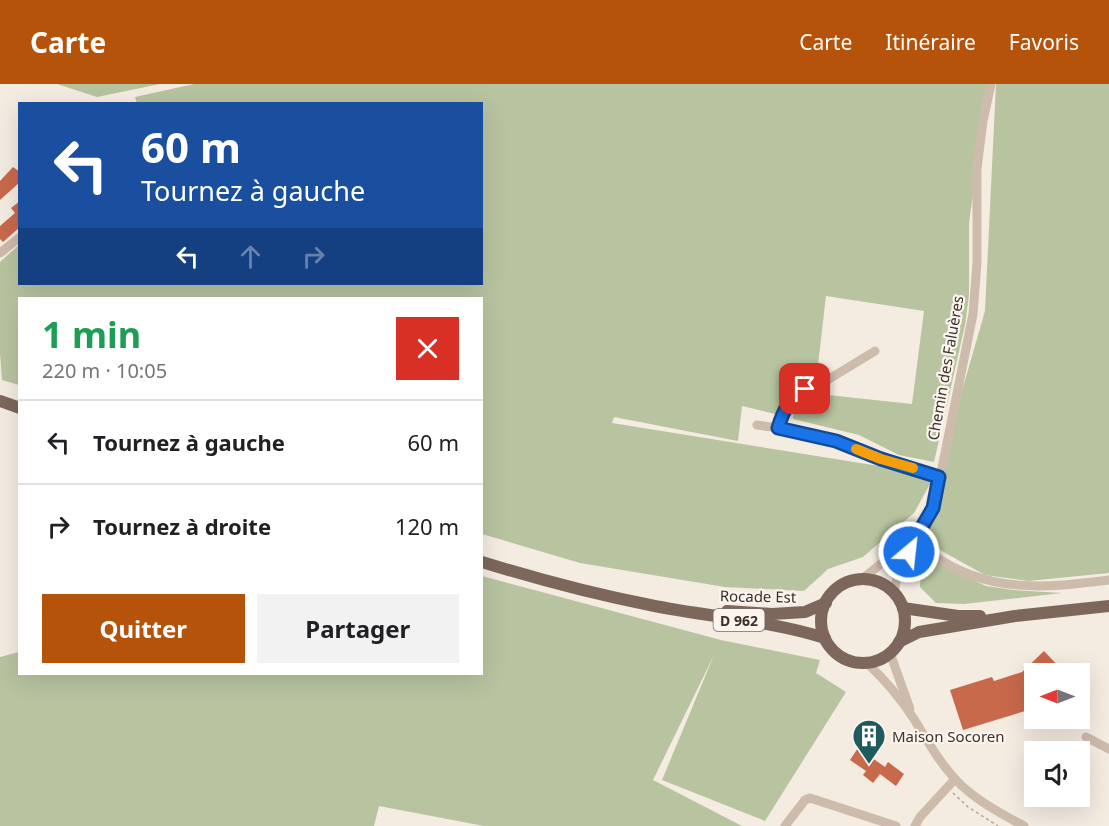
<!DOCTYPE html>
<html lang="fr">
<head>
<meta charset="utf-8">
<style>
	:root { --surface:#fff; --page:#f2f2f2; --text:#202124; --muted:#757577; --line:#e0e0e0; --accent:#b45309 }
	body { margin:0; font-family:"Noto Sans",sans-serif; background:var(--page); color:var(--text); height:100vh; display:flex; flex-direction:column; font-size:22px; white-space:nowrap }
	* { box-sizing:border-box; margin:0 }
	p { font-size:20px; color:var(--muted) }
	.icon { flex:none; width:33px; height:33px; fill:none; stroke:currentColor; stroke-width:2; stroke-linecap:round; stroke-linejoin:round }
	.map { position:relative; flex:1; overflow:hidden }
	.sheet { position:absolute; left:18px; top:213px; width:465px; height:378px; display:flex; flex-direction:column; background:var(--surface); border-radius:0px; box-shadow:0 6px 24px #0002 }
	.sheet>* { flex:none }
	.top-card { position:absolute; left:18px; top:18px; width:465px; height:183px; border-radius:0px; box-shadow:0 6px 24px #0002; background:#1a4fa0; color:#fff; overflow:hidden }
	.needle { width:39px; rotate:270deg }
	.buttons { position:absolute; left:1024px; top:579px; display:grid; gap:12px }
	.buttons a { display:grid; place-items:center; width:66px; height:66px; border-radius:0px; background:var(--surface); box-shadow:0 6px 24px #0002; font-size:30px }
	.pin { position:absolute; display:grid; place-items:center; width:51px; height:51px; color:#fff; margin:-26px; border-radius:12px; box-shadow:0 3px 9px #0006 }
	.me { position:absolute; width:66px; margin:-33px; rotate:28deg; stroke-linejoin:round; filter:drop-shadow(0 0 4px #0008) }
	.turn { display:flex; align-items:center; gap:21px; height:126px; padding:0 24px; font-size:27px }
	.turn .icon { width:78px; height:78px; stroke-width:2.5 }
	.turn b { display:block; font-size:42px; line-height:51px }
	.lanes { display:flex; align-items:center; height:57px; padding:0 24px; background:#0003; justify-content:center; gap:30px; direction:ltr }
	.lanes .off { opacity:.35 }
	.round { display:grid; place-items:center; flex:none; width:63px; height:63px; border-radius:0px; background:var(--page) }
	.summary { display:flex; align-items:center; justify-content:space-between; height:102px; padding:0 24px }
	h1 { font-size:36px; font-weight:700; line-height:45px; color:#1e9e55 }
	.button { display:flex; gap:12px; margin-top:auto; padding:12px 24px }
	.button a { flex:1; height:69px; border-radius:0px; background:var(--accent); color:#fff; font-size:24px; font-weight:700; line-height:69px; text-align:center }
	.button a+a { background:var(--page); color:var(--text) }
	ul { padding:0; list-style:none }
	li { display:flex; align-items:center; gap:18px; height:84px; padding:0 24px; border-top:2px solid var(--line) }
	li div { flex:1 }
	li b { display:block; font-size:22px }
	li em { font-style:normal }
	header { display:flex; align-items:center; gap:36px; box-sizing:border-box; height:84px; padding:0 30px; background:var(--accent); color:#fff }
	header strong { font-size:28px }
	nav { display:flex; gap:33px; margin-inline-start:auto; font-size:21px }
	.map>svg:first-child { display:block }
	.green { fill:#b8c4a0 }
	.building { fill:#c8694b }
	.lines { fill:none; stroke-linecap:round; stroke-linejoin:round }
	.path { stroke:#b9a596; stroke-width:1.5; stroke-dasharray:3 3; stroke-linecap:butt }
	.minor { stroke:#cdbbac; stroke-width:9 }
	.major { stroke:#7d675c; stroke-width:12 }
	.route-casing { stroke:#114b97; stroke-width:15 }
	.route { stroke:#1a73e8; stroke-width:10 }
	.slow { stroke:#f59e0b; stroke-width:10 }
	.labels { text-anchor:middle; dominant-baseline:central; stroke-width:4.5; stroke-linejoin:round; paint-order:stroke }
	.shield { fill:#fbf5ee; stroke:#756b66; stroke-width:1.5 }
	.shield-label { font-size:14px; font-weight:bold; fill:#3b302b }
	.street-label { font-size:15px; fill:#3b302b; stroke:#fbf5ee }
	.poi-label { font-size:15px; fill:#3b302b; stroke:#fbf5ee; text-anchor:start }
</style>
</head>
<body>
<header>
<strong>Carte</strong>
<nav><a>Carte</a><a>Itinéraire</a><a>Favoris</a></nav>
</header>
<div class="map">
<svg width="1109" height="742" viewBox="0 0 1109 742">
	<rect width="100%" height="100%" fill="#f4ebe1"/>
	<g class="green">
		<path d="M57,0H160L97,13Z"/>
		<path d="M194,0H988L969,139V211L965,241L934,378L899,371L859,351L793,335C794,322 796,313 809,309L912,320L924,227L826,212L816,298C790,297 788,311 775,330L742,322L738,357L614,333L612,339L935,391L914,429L863,473L828,485L804,507L725,503L580,479L482,450V214H20L19,301L2,296L0,269V178L19,161L20,200H482V20H137L135,13Z"/>
		<path d="M996,0H1109V489L1028,497L985,491L940,466L923,442L985,227Z"/>
		<path d="M930,476L986,502L1013,506L1062,509L964,520L936,519L920,503L921,489Z"/>
		<path d="M482,492L721,556L820,576L816,589L846,608L765,737L662,696L714,571L653,696L742,742H484L379,722L374,742H0V573L19,568L20,590H482Z"/>
	</g>
	<g class="building">
		<path d="M13,83L20,88V98L0,116V97Z"/>
		<path d="M20,117V143L3,158L0,155V142L15,129L11,124Z"/>
		<path d="M1044,567L1066,590H1035V624L963,646L950,606L992,593L994,597L1022,588Z"/>
		<path d="M858,664L885,683L888,678L904,690L896,702L880,690L873,699L863,691L866,687L850,676Z"/>
	</g>
	<g class="lines">
		<path class="path" d="M953,709L968,723L998,742"/>
		<g class="minor">
			<path d="M0,169L20,153"/>
			<path d="M757,341L778,344L836,357L881,375L939,393"/>
			<path d="M778,344C784,324 793,306 816,303L875,267"/>
			<path d="M915,455C922,460 927,466 933,471C988,510 1046,504 1109,496"/>
			<path d="M862,495L902,463L912,460"/>
			<path d="M894,508L899,484L934,424L973,230L977,179V85L983,37L991,0"/>
			<path d="M890,569L910,625"/>
			<path d="M867,579C884,595 901,615 914,635C927,656 939,678 956,696C975,716 1000,729 1024,742"/>
			<path d="M1086,653L1109,665"/>
			<path d="M785,742L805,716L810,714L896,742"/>
			<path d="M915,742L920,733L955,695"/>
		</g>
		<g class="major">
			<path d="M0,317L20,324"/>
			<path d="M482,478C537,495 593,510 650,521C708,533 768,536 825,554"/>
			<circle cx="863" cy="537" r="42"/>
			<path d="M903,524L958,532H980"/>
			<path d="M727,527L772,530L805,528L826,519"/>
			<path d="M899,558L919,548L1015,532L1109,522"/>
		</g>
	</g>
	<g class="lines">
		<g class="route-casing">
			<path id="route" d="M805,305C789,317 784,324 778,344L836,357L881,375L939,393L933,424L912,460L909,468"/>
		</g>
		<use href="#route" class="route"/>
		<path class="slow" d="M856,365L881,375L913,384"/>
	</g>
	<defs>
		<g id="building-pin" transform="scale(1.725)"><path d="M0 17L-7.5 6A9.5 9.5 0 1 1 7.5 6Z" fill="#1f5a5e" stroke="#fbf5ee"/><path d="M-4-6H4V6H1V3H-1V6H-4ZM-2.5-4.3h1.7v1.8h-1.7ZM.8-4.3h1.7v1.8H.8ZM-2.5-1h1.7V.8h-1.7ZM.8-1h1.7V.8H.8Z" fill="#fff"/></g>
	</defs>
	<g fill-rule="evenodd">
		<use href="#building-pin" x="869" y="652"/>
	</g>
	<g class="labels">
		<rect class="shield" x="713.5" y="525" width="51" height="22" rx="4.5"/>
		<g class="shield-label">
			<text x="739" y="536">D 962</text>
		</g>
		<g class="street-label">
			<text transform="translate(945 284) rotate(-80)">Chemin des Faluères</text>
			<text transform="translate(758 512) rotate(1)">Rocade Est</text>
		</g>
		<g class="poi-label">
			<text x="892" y="652">Maison Socoren</text>
		</g>
	</g>
</svg>
<div class="buttons">
<a><svg class="needle" viewBox="-14 -14 28 28"><path d="M0-13l5 13h-10z" fill="#e53935"/><path d="M0 13l5-13h-10z" fill="#757577"/></svg></a>
<a><svg class="icon" aria-label="sound" viewBox="0 0 24 24"><path d="M4 9h4l5-4v14l-5-4H4zM17 9q2 3 0 6"/></svg></a>
</div>
<div class="pin" style="left:805px;top:305px;background:#d93025"><svg class="icon" aria-label="arrive" viewBox="0 0 24 24"><path d="M6 21V4h12l-3 4 3 4H6"/></svg></div>
<svg class="me" style="left:909px;top:468px" viewBox="-20 -20 40 40"><circle r="17" fill="#1a73e8" stroke="#fff" stroke-width="3"/><path d="M0-11L8 9 0 5-8 9z" fill="#fff"/></svg>
<div class="top-card">
<div class="turn"><svg class="icon" aria-label="left" viewBox="0 0 24 24"><path d="M17 20v-9H6M10 6l-5 5 5 5"/></svg><div><b>60 m</b>Tournez à gauche</div></div>
<div class="lanes"><svg class="icon" aria-label="left" viewBox="0 0 24 24"><path d="M17 20v-9H6M10 6l-5 5 5 5"/></svg><svg class="icon off" aria-label="ahead" viewBox="0 0 24 24"><path d="M12 20V5M6 11l6-6 6 6"/></svg><svg class="icon off" aria-label="right" viewBox="0 0 24 24"><path d="M7 20v-9h11M14 6l5 5-5 5"/></svg></div>
</div>
<section class="sheet">
<div class="summary"><div><h1>1 min</h1><p>220 m · 10:05</p></div><a class="round" style="background:#d93025;color:#fff"><svg class="icon" aria-label="close" viewBox="0 0 24 24"><path d="M6 6l12 12M18 6L6 18"/></svg></a></div>
<ul>
<li><svg class="icon" aria-label="left" viewBox="0 0 24 24"><path d="M17 20v-9H6M10 6l-5 5 5 5"/></svg><div><b>Tournez à gauche</b></div><em>60 m</em></li>
<li><svg class="icon" aria-label="right" viewBox="0 0 24 24"><path d="M7 20v-9h11M14 6l5 5-5 5"/></svg><div><b>Tournez à droite</b></div><em>120 m</em></li>
</ul>
<div class="button"><a>Quitter</a><a>Partager</a></div>
</section>
</div>
</body>
</html>
